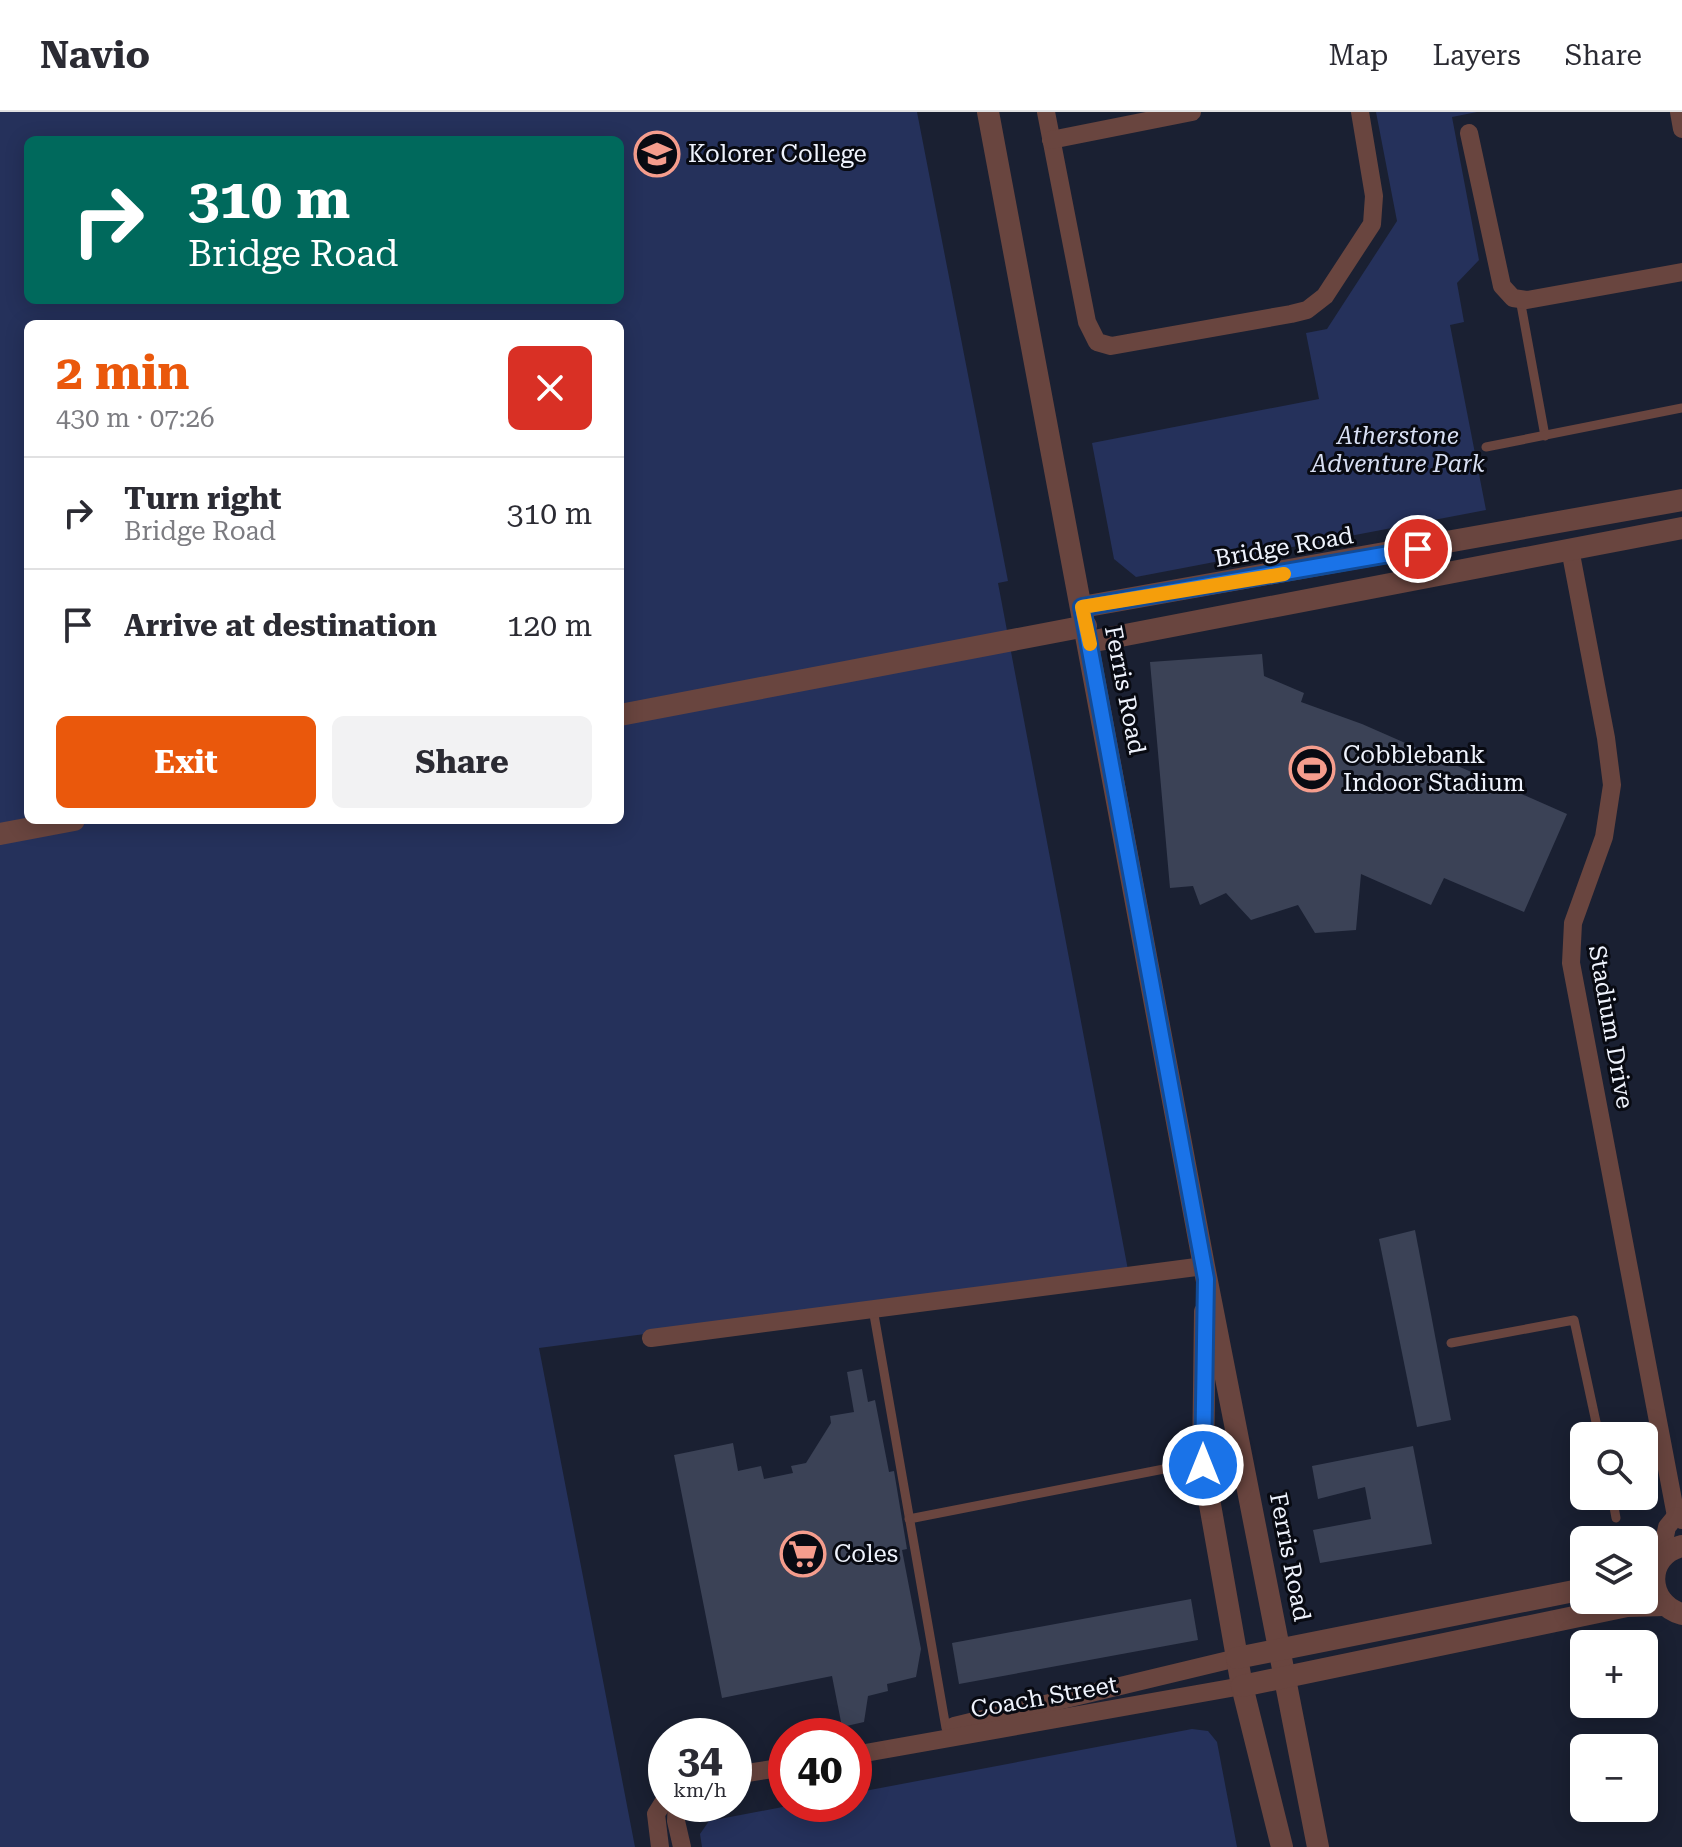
<!DOCTYPE html>
<html lang="en">
<head>
<meta charset="utf-8">
<style>
	:root { --surface:#fff; --page:#f2f2f3; --text:#2b2b33; --muted:#7c7c81; --line:#e1e1e2; --accent:#ea580c }
	body { margin:0; font-family:"Roboto Serif",serif; background:var(--page); color:var(--text); height:100vh; display:flex; flex-direction:column; font-size:30px; white-space:nowrap }
	* { box-sizing:border-box; margin:0 }
	p { font-size:26px; color:var(--muted) }
	.icon { flex:none; width:44px; height:44px; fill:none; stroke:currentColor; stroke-width:2; stroke-linecap:round; stroke-linejoin:round }
	.map { position:relative; flex:1; overflow:hidden }
	.details { position:absolute; left:24px; top:208px; width:600px; height:504px; display:flex; flex-direction:column; background:var(--surface); border-radius:12px; box-shadow:0 4px 20px #0003 }
	.details>* { flex:none }
	.top-card { position:absolute; left:24px; top:24px; width:600px; height:168px; border-radius:12px; box-shadow:0 4px 20px #0003; background:#00695c; color:#fff; overflow:hidden }
	.controls { position:absolute; left:1570px; top:1310px; display:grid; gap:16px }
	.controls a { display:grid; place-items:center; width:88px; height:88px; border-radius:12px; background:var(--surface); box-shadow:0 4px 20px #0003; font-size:40px }
	.speed { position:absolute; left:648px; top:1606px; display:flex; gap:16px; font-size:40px; font-weight:700; text-align:center }
	.speed>* { display:grid; place-content:center; width:104px; height:104px; border-radius:50%; background:var(--surface); box-shadow:0 4px 20px #0003; line-height:1 }
	.speed small { font-size:20px; font-weight:400 }
	.speed .limit { border:12px solid #d22; background:#fff; color:#111 }
	.pin { position:absolute; display:grid; place-items:center; width:68px; height:68px; color:#fff; margin:-34px; border:4px solid #fff; border-radius:50%; box-shadow:0 2px 8px #0007 }
	.me { position:absolute; width:88px; margin:-44px; rotate:0deg; stroke-linejoin:round; filter:drop-shadow(0 0 6px #0008) }
	.turn { display:flex; align-items:center; gap:28px; height:168px; padding:0 32px; font-size:36px }
	.turn .icon { width:104px; height:104px; stroke-width:2.5 }
	.turn b { display:block; font-size:56px; line-height:68px }
	.round { display:grid; place-items:center; flex:none; width:84px; height:84px; border-radius:12px; background:var(--page) }
	.summary { display:flex; align-items:center; justify-content:space-between; height:136px; padding:0 32px }
	h1 { font-size:48px; font-weight:700; line-height:60px; color:var(--accent) }
	.button { display:flex; gap:16px; margin-top:auto; padding:16px 32px }
	.button a { flex:1; height:92px; border-radius:12px; background:var(--accent); color:#fff; font-size:32px; font-weight:700; line-height:92px; text-align:center }
	.button a+a { background:var(--page); color:var(--text) }
	ul { padding:0; list-style:none }
	li { display:flex; align-items:center; gap:24px; height:112px; padding:0 32px; border-top:2px solid var(--line) }
	li div { flex:1 }
	li b { display:block; font-size:30px }
	li em { font-style:normal }
	header { display:flex; align-items:center; gap:48px; box-sizing:border-box; height:112px; padding:0 40px; background:var(--surface); border-bottom:2px solid var(--line) }
	header strong { font-size:38px }
	nav { display:flex; gap:44px; margin-inline-start:auto; font-size:28px }
	.map>svg:first-child { display:block }
	.green { fill:#25315b; fill-rule:evenodd }
	.building { fill:#3b4256 }
	.lines { fill:none; stroke-linecap:round; stroke-linejoin:round }
	.service { stroke:#69453f; stroke-width:9 }
	.minor { stroke:#69453f; stroke-width:18 }
	.tertiary { stroke:#69453f; stroke-width:22 }
	.route-casing { stroke:#114b97; stroke-width:20 }
	.route { stroke:#1a73e8; stroke-width:14 }
	.slow { stroke:#f59e0b; stroke-width:14 }
	.labels { text-anchor:middle; dominant-baseline:central; stroke-width:6; stroke-linejoin:round; paint-order:stroke }
	.poi-label { font-size:24px; fill:#eff3fd; stroke:#080a12; text-anchor:start }
	.park-label { font-size:24px; font-style:italic; fill:#d8dff3; stroke:#080a12 }
	.street-label { font-size:24px; fill:#eff3fd; stroke:#080a12 }
</style>
</head>
<body>
<header>
<strong>Navio</strong>
<nav><a>Map</a><a>Layers</a><a>Share</a></nav>
</header>
<div class="map">
<svg width="1682" height="1735" viewBox="0 0 1682 1735">
	<rect width="100%" height="100%" fill="#1a2032"/>
	<g class="green">
		<path d="M0,0H917L1008,469L998,471L1128,1158L539,1236L635,1735H0ZM28,28H620V188H28ZM28,212H620V708H28Z"/>
		<path d="M1376,0H1477L1452,5L1479,148L1457,171L1464,210L1450,213L1486,398L1136,465L1114,447L1092,331L1319,287L1306,221L1327,217L1397,109Z"/>
		<path d="M1192,1617L1208,1619L1217,1630L1237,1735H702L700,1722L709,1709L798,1692H854V1681Z"/>
	</g>
	<g class="building">
		<path d="M1262,542L1264,564L1304,581L1301,590L1362,612L1567,702L1524,800L1444,766L1431,793L1361,762L1356,818L1315,821L1298,793L1251,808L1226,781L1200,793L1193,774L1170,776L1150,550Z"/>
		<path d="M1415,1118L1451,1308L1417,1315L1379,1127Z"/>
		<path d="M862,1257L868,1290L875,1288L889,1360L894,1359L907,1437L902,1438L921,1537L916,1565L887,1572L888,1579L868,1584L864,1610L842,1615L832,1564L722,1586L674,1343L733,1331L738,1359L761,1354L764,1367L793,1361L791,1354L806,1351L831,1311L830,1304L854,1300L847,1260Z"/>
		<path d="M1413,1334L1432,1432L1320,1451L1313,1418L1371,1407L1365,1375L1318,1387L1312,1354Z"/>
		<path d="M1191,1487L1198,1528L959,1572L952,1531Z"/>
	</g>
	<g class="lines">
		<g class="service">
			<path d="M1520,187L1545,324"/>
			<path d="M1486,335L1682,296"/>
			<path d="M873,1197L946,1616"/>
			<path d="M1451,1231L1574,1208L1599,1324"/>
			<path d="M1169,1356L1204,1378"/>
			<path d="M1612,1384L1616,1406"/>
			<path d="M909,1407L1169,1356L1200,1337"/>
		</g>
		<g class="minor">
			<path d="M1046,0L1087,210L1097,230L1111,234L1291,202L1307,198L1325,184L1372,112L1374,84L1360,0"/>
			<path d="M1679,0L1682,17"/>
			<path d="M1469,21L1502,174L1513,186L1527,188L1682,160"/>
			<path d="M1051,28L1192,0"/>
			<path d="M1570,437L1606,626L1612,673L1604,725L1573,811L1571,851L1676,1404L1682,1408"/>
			<path d="M651,1226L1204,1154"/>
			<path d="M1660,1448L1667,1415L1676,1404"/>
			<path d="M954,1614L1237,1546"/>
			<path d="M854,1643L1242,1574"/>
			<path d="M734,1663L786,1655"/>
			<path d="M677,1692L676,1709L682,1735"/>
			<path d="M660,1735L656,1702L666,1686"/>
		</g>
		<g class="tertiary">
			<path d="M988,0L1204,1154L1318,1735"/>
			<path d="M1082,495L1682,388"/>
			<path d="M1089,530L1682,416"/>
			<path d="M620,603L1086,514"/>
			<path d="M0,722L74,708"/>
			<path d="M1205,1200L1203,1353L1242,1574L1282,1735"/>
			<path d="M1682,1434C1644,1443 1646,1492 1682,1502"/>
			<path d="M1237,1546L1584,1477"/>
			<path d="M1242,1574L1627,1494L1664,1493"/>
		</g>
	</g>
	<g class="lines">
		<g class="route-casing">
			<path id="route" d="M1203,1353L1206,1167L1082,495L1418,437"/>
		</g>
		<use href="#route" class="route"/>
		<path class="slow" d="M1090,532L1082,495L1284,462"/>
	</g>
	<defs>
		<g id="school-ring" transform="scale(2.3)"><circle r="9.5" fill="#080a12" stroke="#f59d8d" stroke-width="1.5"/><path d="M0-5L7-2L0 1L-7-2ZM-4 1L0 2.5L4 1V4Q0 6-4 4Z" fill="#f59d8d"/></g>
		<g id="stadium-ring" transform="scale(2.3)"><circle r="9.5" fill="#080a12" stroke="#f59d8d" stroke-width="1.5"/><path d="M0-5a6.5 5 0 1 0 0 10a6.5 5 0 1 0 0-10ZM-3.5-1.8h7v3.6h-7Z" fill="#f59d8d"/></g>
		<g id="supermarket-ring" transform="scale(2.3)"><circle r="9.5" fill="#080a12" stroke="#f59d8d" stroke-width="1.5"/><path d="M-6-5.5h2.5l.6 2H6L4.5 2H-2.5L-4.4-4H-6ZM-1.5 3.2a1.3 1.3 0 1 0 .1 0ZM3 3.2a1.3 1.3 0 1 0 .1 0Z" fill="#f59d8d"/></g>
	</defs>
	<g fill-rule="evenodd">
		<use href="#school-ring" x="657" y="42"/>
		<use href="#stadium-ring" x="1312" y="657"/>
		<use href="#supermarket-ring" x="803" y="1442"/>
	</g>
	<g class="labels">
		<g class="poi-label">
			<text x="688" y="42">Kolorer College</text>
			<text x="1343" y="643">Cobblebank<tspan x="1343" dy="28">Indoor Stadium</tspan></text>
			<text x="834" y="1442">Coles</text>
		</g>
		<g class="park-label">
			<text x="1398" y="324">Atherstone<tspan x="1398" dy="28">Adventure Park</tspan></text>
		</g>
		<g class="street-label">
			<text transform="translate(1284 435) rotate(-10)">Bridge Road</text>
			<text transform="translate(1125 578) rotate(79)">Ferris Road</text>
			<text transform="translate(1611 915) rotate(80)">Stadium Drive</text>
			<text transform="translate(1290 1445) rotate(79)">Ferris Road</text>
			<text transform="translate(1044 1585) rotate(-10)">Coach Street</text>
		</g>
	</g>
</svg>
<div class="controls">
<a><svg class="icon" aria-label="search" viewBox="0 0 24 24"><circle cx="10" cy="10" r="6"/><path d="M15 15l6 6"/></svg></a>
<a><svg class="icon" aria-label="layers" viewBox="0 0 24 24"><path d="M12 4l9 5-9 5-9-5zM3 14l9 5 9-5"/></svg></a>
<a>+</a>
<a>−</a>
</div>
<div class="speed"><div>34<small>km/h</small></div><div class="limit">40</div></div>
<div class="pin" style="left:1418px;top:437px;background:#d93025"><svg class="icon" aria-label="arrive" viewBox="0 0 24 24"><path d="M6 21V4h12l-3 4 3 4H6"/></svg></div>
<svg class="me" style="left:1203px;top:1353px" viewBox="-20 -20 40 40"><circle r="17" fill="#1a73e8" stroke="#fff" stroke-width="3"/><path d="M0-11L8 9 0 5-8 9z" fill="#fff"/></svg>
<div class="top-card">
<div class="turn"><svg class="icon" aria-label="right" viewBox="0 0 24 24"><path d="M7 20v-9h11M14 6l5 5-5 5"/></svg><div><b>310 m</b>Bridge Road</div></div>
</div>
<section class="details">
<div class="summary"><div><h1>2 min</h1><p>430 m · 07:26</p></div><a class="round" style="background:#d93025;color:#fff"><svg class="icon" aria-label="close" viewBox="0 0 24 24"><path d="M6 6l12 12M18 6L6 18"/></svg></a></div>
<ul>
<li><svg class="icon" aria-label="right" viewBox="0 0 24 24"><path d="M7 20v-9h11M14 6l5 5-5 5"/></svg><div><b>Turn right</b><p>Bridge Road</p></div><em>310 m</em></li>
<li><svg class="icon" aria-label="arrive" viewBox="0 0 24 24"><path d="M6 21V4h12l-3 4 3 4H6"/></svg><div><b>Arrive at destination</b></div><em>120 m</em></li>
</ul>
<div class="button"><a>Exit</a><a>Share</a></div>
</section>
</div>
</body>
</html>
